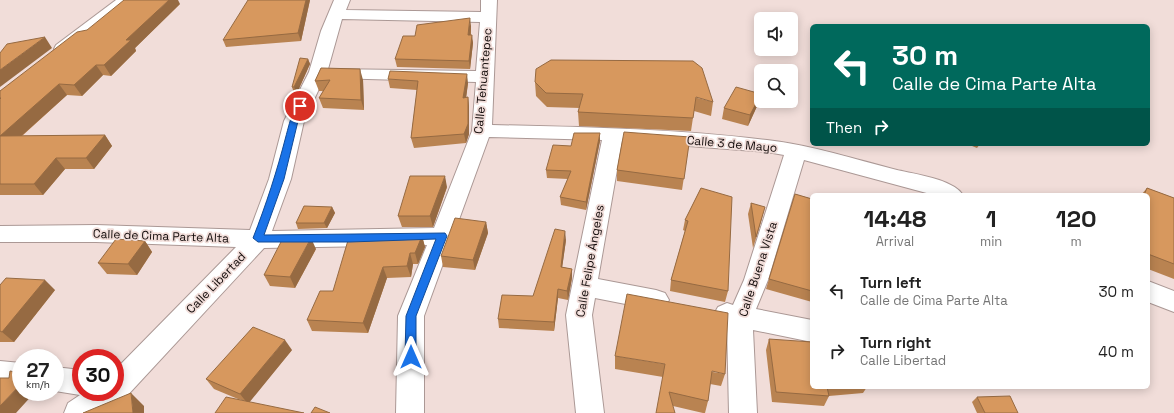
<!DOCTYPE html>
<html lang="en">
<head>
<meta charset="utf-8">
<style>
	:root { --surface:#fff; --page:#f6f6f6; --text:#222; --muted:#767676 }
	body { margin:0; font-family:"Space Grotesk",sans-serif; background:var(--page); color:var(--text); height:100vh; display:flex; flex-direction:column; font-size:15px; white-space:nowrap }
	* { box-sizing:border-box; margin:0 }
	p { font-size:13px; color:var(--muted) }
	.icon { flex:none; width:22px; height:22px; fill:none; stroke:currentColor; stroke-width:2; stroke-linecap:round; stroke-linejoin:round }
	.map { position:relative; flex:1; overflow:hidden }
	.drawer { position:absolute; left:810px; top:193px; width:340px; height:196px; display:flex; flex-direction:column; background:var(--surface); border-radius:6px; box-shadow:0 2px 10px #0003 }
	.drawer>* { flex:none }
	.top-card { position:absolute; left:810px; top:24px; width:340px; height:122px; border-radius:6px; box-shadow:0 2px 10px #0003; background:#00695c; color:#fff; overflow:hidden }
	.fabs { position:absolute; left:754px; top:12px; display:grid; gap:8px }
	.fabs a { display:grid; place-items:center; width:44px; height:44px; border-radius:6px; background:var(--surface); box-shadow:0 2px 10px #0003; font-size:20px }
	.speed { position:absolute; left:12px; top:349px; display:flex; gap:8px; font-size:20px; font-weight:700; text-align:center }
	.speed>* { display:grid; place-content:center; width:52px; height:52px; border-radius:50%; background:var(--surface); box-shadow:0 2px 10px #0003; line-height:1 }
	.speed small { font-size:10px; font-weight:400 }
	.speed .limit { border:6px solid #d22; background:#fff; color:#111 }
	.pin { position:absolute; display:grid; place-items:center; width:34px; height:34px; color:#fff; margin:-17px; border:2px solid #fff; border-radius:50%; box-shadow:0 1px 4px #0007 }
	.me { position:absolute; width:44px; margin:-22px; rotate:0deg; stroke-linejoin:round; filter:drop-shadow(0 0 3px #0008) }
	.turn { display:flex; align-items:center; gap:14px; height:84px; padding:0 16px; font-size:18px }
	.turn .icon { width:52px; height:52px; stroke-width:2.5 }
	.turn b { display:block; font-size:28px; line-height:34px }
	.then { display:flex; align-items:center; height:38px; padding:0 16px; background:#0003; gap:8px; font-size:15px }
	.eta { display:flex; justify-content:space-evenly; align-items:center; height:68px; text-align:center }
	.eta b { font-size:24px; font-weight:700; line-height:28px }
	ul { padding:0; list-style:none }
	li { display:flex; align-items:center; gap:12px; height:60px; padding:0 16px }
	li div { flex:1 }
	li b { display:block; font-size:15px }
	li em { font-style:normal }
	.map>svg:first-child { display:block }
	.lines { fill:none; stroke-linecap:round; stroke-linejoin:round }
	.street-casing { stroke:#ab9895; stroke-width:2 }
	.street { fill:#fff; fill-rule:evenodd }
	.wall { fill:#b98351 }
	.shaded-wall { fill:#966a42 }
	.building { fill:#d7985e; stroke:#966a42 }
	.route { fill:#1a73e8; stroke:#114b97 }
	.labels { text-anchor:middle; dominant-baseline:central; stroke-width:3.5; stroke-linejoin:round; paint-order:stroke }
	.street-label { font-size:12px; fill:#110a09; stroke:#f1ddd9 }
</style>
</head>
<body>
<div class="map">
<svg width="1174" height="413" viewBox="0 0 1174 413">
	<rect width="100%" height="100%" fill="#f1ddd9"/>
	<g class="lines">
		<g class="street-casing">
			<g id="street">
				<path d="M116,0H134L68,53L62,54L56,53L54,49L56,45Z"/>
				<path d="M334,0H350L346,10L481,12V0H497L492,125C583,127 676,129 767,140C811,145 854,159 897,170C914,174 953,179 963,195H934L804,160L768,280L756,309L812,320V342L753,330L757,413H729L727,325L718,321L714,314L718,307L727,303L733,305L744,280L784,155L767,152L622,141L598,279L656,290L665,293L669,300L665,307L656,310L595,298L592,315L604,413H576L566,315L602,140L489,137L424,316V413H396L398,316L427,245L264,248L125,398L102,413H64L68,403L80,395L55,391V367L81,370V392H115V370L236,247L96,242H0V226L96,225L250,230L269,179L284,121L309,72L321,31ZM342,19L480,22L476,71L328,69ZM325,76L331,78L476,82L472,131L434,228L272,231L291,179L304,121Z"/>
				<path d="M1148,281L1174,291V312L1148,302Z"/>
				<path d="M0,361L21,363V387L0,385Z"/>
			</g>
		</g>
		<use href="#street" class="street"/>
	</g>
	<g class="wall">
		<path d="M310,0L301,41L226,47L223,40Z"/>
		<path d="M180,4L135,48L136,51L111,76L103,75L82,96L67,95L22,136L105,135L112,146L94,169H65L43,195H0V91L87,30Z"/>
		<path d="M471,26V35L473,43L470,69L397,67L395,59L415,36Z"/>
		<path d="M308,59L310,64L297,93H294L292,87Z"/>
		<path d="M551,60L713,102L711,116L694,111L691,131L579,126L578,112L580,108L547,107L536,96L535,82Z"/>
		<path d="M321,68L363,80L364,110L323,108L319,98L323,91H319L315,81Z"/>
		<path d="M388,79L468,83L466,97H468L469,107V134L466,143L414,148L411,138L417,90L390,88Z"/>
		<path d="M758,104L748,126L722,119L724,108Z"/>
		<path d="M690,137L682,190L617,181V170Z"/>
		<path d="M600,141L586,210L561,205L560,197L568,179L547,178L546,170L571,146Z"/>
		<path d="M967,144H980L977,148Z"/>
		<path d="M447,187L433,227H402L398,216Z"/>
		<path d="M701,188L728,291L725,302L670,291L671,280L685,231L683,230L685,220Z"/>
		<path d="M1147,188L1174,198V279L1148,269V195H1141Z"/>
		<path d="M795,194L812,199V302L766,289Z"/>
		<path d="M751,203L762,218L753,248L748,214Z"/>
		<path d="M332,207L335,213L327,228L298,229L296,223Z"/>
		<path d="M486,222L488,233L475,270L443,267L441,256Z"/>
		<path d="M422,236L425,247L418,264H413L411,277L387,278L368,333L312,331L307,320L333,291Z"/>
		<path d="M566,240L562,267L572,269V278L568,300L558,298L554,331L499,328L498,319L533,296Z"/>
		<path d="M145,241L152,252L137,275L107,274L98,263Z"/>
		<path d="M316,249L295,288L270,286L264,275Z"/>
		<path d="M0,285L55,290L14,342H0Z"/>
		<path d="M769,339L812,387H867L863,393L829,396L824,406L772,402L766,350Z"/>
		<path d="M292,350L249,402L238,399L214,389L206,379Z"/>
		<path d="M615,356L725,374L721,386L710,384L708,401L705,413H703L673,406L663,377L615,369Z"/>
		<path d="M977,397L1018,413H977L972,402Z"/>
	</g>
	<g class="shaded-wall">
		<path d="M169,0H178L180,4L135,48L136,51L111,76L104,65L126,40Z"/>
		<path d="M306,0H310L301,41L298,33Z"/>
		<path d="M470,18L471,26L470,43L468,35Z"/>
		<path d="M472,35L473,43L470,69L469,61Z"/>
		<path d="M45,37L52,48L0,87V70Z"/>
		<path d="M308,59L310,64L297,93L294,87Z"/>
		<path d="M96,65L103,75L82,96L74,85Z"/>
		<path d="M360,69L363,80L364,110L361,100Z"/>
		<path d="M467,74L468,83L465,107L463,98Z"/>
		<path d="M59,84L67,95L9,147L0,136Z"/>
		<path d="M761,94L758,104L748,126L750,115Z"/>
		<path d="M468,97L469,107V134L466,143L464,134Z"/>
		<path d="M600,133V141L586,210V202Z"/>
		<path d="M105,135L112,146L94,169L86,158Z"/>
		<path d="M56,158L65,169L43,195L34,184Z"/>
		<path d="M445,176L447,187L433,227L430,216Z"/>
		<path d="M332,207L335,213L327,228L324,223Z"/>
		<path d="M765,207L762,218L753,248L756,237Z"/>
		<path d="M486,222L488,233L475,270L473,260Z"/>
		<path d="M565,231L566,240L561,276V267Z"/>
		<path d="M422,236L425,247L418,264L415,253Z"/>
		<path d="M311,238L316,249L295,288L290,277Z"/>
		<path d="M145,241L152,252L137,275L128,264Z"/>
		<path d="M410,253L413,264L411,277L407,266Z"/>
		<path d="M383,267L387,278L368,333L363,323Z"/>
		<path d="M572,269V278L568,300L567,291Z"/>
		<path d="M45,280L55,290L14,342L2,332Z"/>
		<path d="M558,289V298L554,331V322Z"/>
		<path d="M285,340L292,350L248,404L240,394Z"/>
		<path d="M21,384V392H35L16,413H0V406Z"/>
		<path d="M131,393L144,406V413H133Z"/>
	</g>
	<g class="building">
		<path d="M124,0H169L126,40H131L104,65H96L74,85L59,84L0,136L105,135L86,158H56L34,184H0V99L1,98H0V91L77,32L87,30Z"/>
		<path d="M248,0H306L298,33L223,40Z"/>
		<path d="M470,18L468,35H472L469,61L395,59L403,36H415L417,25Z"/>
		<path d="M45,37L0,70V53L7,44Z"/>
		<path d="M300,58L308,59L294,87H292Z"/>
		<path d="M551,60L693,61L702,68L713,102L696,97L693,118L578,112L583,94L546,93L535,82L536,69Z"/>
		<path d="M321,68L360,69L361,100L319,98L330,80L315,81Z"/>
		<path d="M390,71L467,74L463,98L468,97V124L464,134L411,138L418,81L388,79Z"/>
		<path d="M736,87L761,94L750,115L724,108Z"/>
		<path d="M624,132L690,137L684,179L617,170Z"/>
		<path d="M574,133H600L586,202L560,197L571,171L546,170L553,145L571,146Z"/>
		<path d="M410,176H445L430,216H398Z"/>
		<path d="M701,188L732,197L728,291L671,280L688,221L685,220Z"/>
		<path d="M1147,188L1174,198V264L1148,254V195H1144Z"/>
		<path d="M795,194L812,199V291L769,279Z"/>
		<path d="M751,203L765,207L756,237Z"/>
		<path d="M304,206L332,207L324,223H296Z"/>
		<path d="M455,218L486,222L473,260L441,256Z"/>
		<path d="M555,229L565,231L561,267L572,269L567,291L558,289L554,322L498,319L502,295L533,296Z"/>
		<path d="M422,236L415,253H410L407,266L383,267L363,323L307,320L320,291H333L349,237Z"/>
		<path d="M283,238H311L290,277L264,275Z"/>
		<path d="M116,239L145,241L128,264L98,263Z"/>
		<path d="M6,278L45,280L2,332L0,331V285Z"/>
		<path d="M627,294L728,313L725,374L712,371L708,401L669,392L675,413H656L665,364L615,356Z"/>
		<path d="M253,327L285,340L240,394L206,379Z"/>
		<path d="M769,339L812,342V387H827L829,396L776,392Z"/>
		<path d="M10,371L21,373V384L0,406V378H9Z"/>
		<path d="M131,393L133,413H83Z"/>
		<path d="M1010,396L1018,413H985L977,397Z"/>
		<path d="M226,397L304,413H215Z"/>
		<path d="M315,407L330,413H311Z"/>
	</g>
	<path class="route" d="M300,103L304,106L298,121L284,179L264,235L445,233L447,236L416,316V357L415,361L411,362L407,361L405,357L406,316L436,239L350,242H258L253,238C266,205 277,171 286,136C288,129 293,106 300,103Z"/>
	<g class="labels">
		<g class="street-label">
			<text transform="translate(483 81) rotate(-85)">Calle Tehuantepec</text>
			<text transform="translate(732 144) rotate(5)">Calle 3 de Mayo</text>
			<text transform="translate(161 236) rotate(2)">Calle de Cima Parte Alta</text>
			<text transform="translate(590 261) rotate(-80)">Calle Felipe Ángeles</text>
			<text transform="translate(758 269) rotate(-72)">Calle Buena Vista</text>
			<text transform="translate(216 283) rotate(-46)">Calle Libertad</text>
		</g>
	</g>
</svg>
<div class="fabs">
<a><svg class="icon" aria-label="sound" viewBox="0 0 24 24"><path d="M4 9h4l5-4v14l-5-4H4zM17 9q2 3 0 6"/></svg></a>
<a><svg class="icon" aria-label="search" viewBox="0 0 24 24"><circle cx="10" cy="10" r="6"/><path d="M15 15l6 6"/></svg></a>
</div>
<div class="speed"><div>27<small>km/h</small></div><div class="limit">30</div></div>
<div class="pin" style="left:300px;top:106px;background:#d93025"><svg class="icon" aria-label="arrive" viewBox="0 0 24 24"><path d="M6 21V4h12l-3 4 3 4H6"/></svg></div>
<svg class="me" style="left:411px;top:357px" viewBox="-20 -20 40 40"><path d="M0-17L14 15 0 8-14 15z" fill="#1a73e8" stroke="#fff" stroke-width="4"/></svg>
<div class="top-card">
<div class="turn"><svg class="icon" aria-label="left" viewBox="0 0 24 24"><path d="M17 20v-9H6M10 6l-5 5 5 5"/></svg><div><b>30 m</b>Calle de Cima Parte Alta</div></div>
<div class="then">Then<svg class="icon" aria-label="right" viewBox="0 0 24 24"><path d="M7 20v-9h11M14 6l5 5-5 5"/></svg></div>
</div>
<section class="drawer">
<div class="eta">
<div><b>14:48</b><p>Arrival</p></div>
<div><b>1</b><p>min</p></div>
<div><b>120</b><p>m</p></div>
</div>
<ul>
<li><svg class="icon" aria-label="left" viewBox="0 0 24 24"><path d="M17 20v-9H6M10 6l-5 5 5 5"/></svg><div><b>Turn left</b><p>Calle de Cima Parte Alta</p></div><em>30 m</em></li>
<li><svg class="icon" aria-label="right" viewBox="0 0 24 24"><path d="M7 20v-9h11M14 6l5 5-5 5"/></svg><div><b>Turn right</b><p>Calle Libertad</p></div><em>40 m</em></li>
</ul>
</section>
</div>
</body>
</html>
